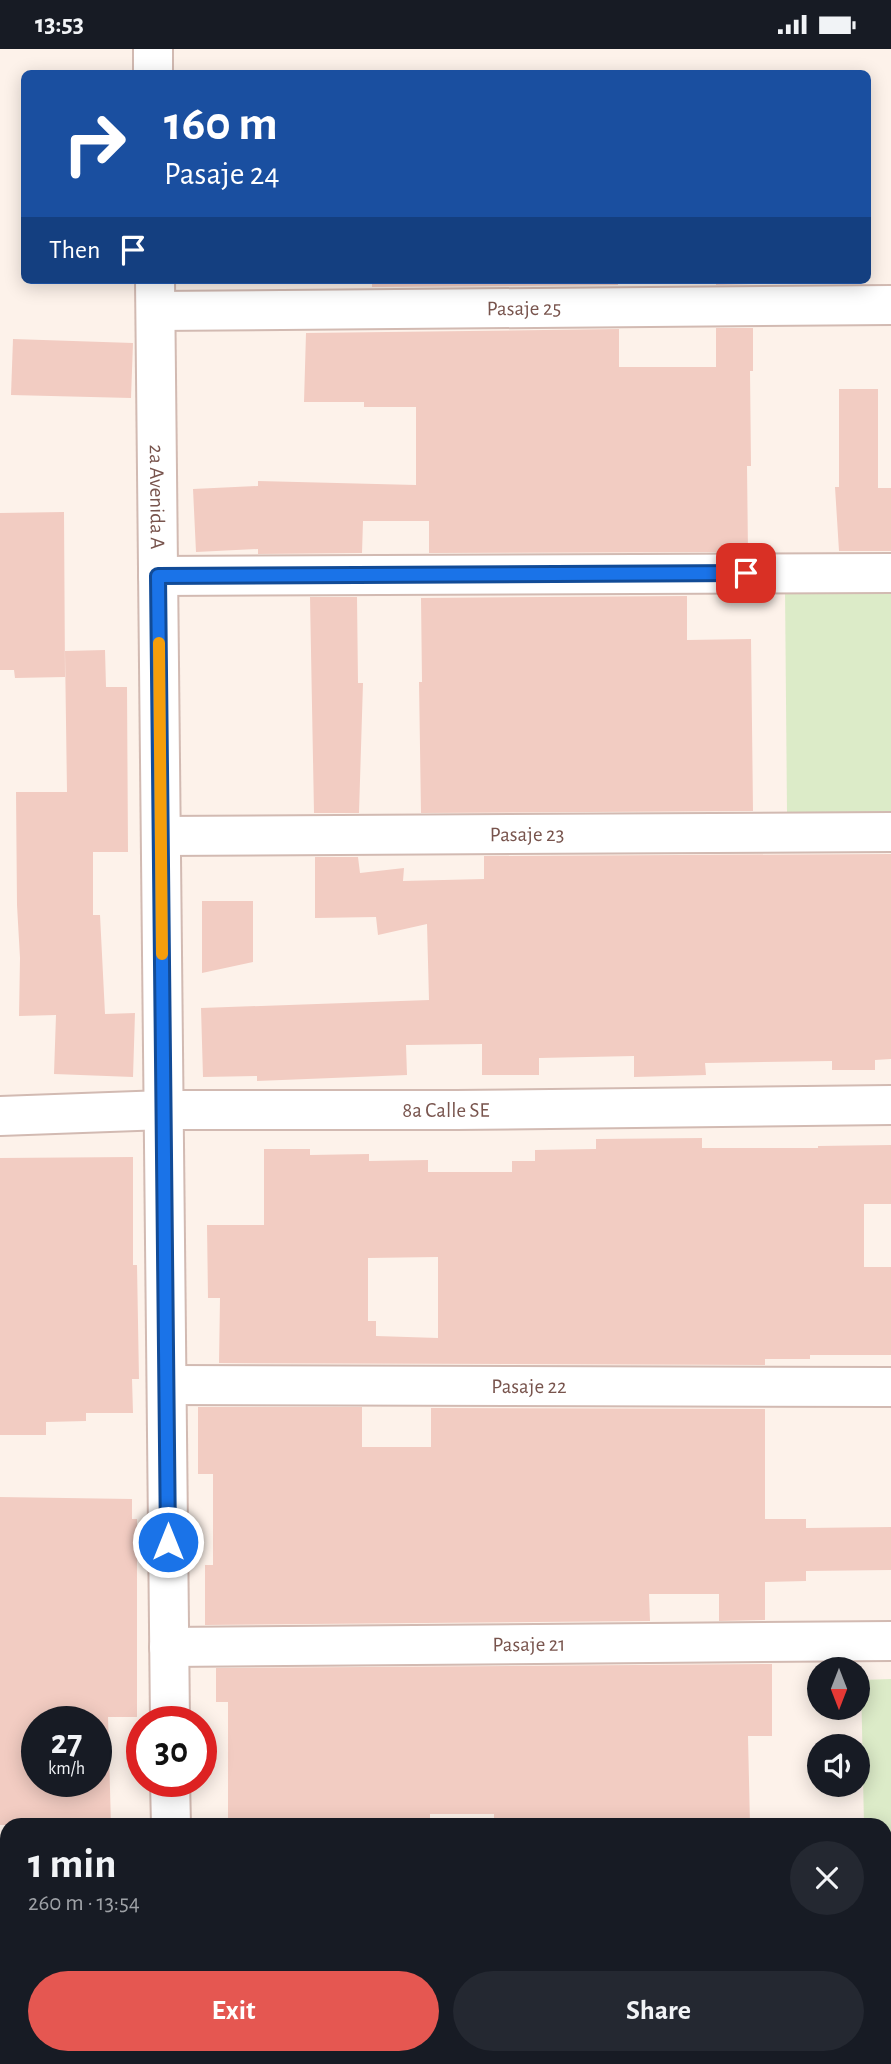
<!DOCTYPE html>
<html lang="en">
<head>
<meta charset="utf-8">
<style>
	:root { --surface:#171b24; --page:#242831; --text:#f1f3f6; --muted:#9ea1a6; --accent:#e55751 }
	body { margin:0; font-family:"Alegreya Sans",sans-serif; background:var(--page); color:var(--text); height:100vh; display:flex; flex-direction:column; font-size:26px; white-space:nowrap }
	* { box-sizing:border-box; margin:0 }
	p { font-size:23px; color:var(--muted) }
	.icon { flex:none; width:38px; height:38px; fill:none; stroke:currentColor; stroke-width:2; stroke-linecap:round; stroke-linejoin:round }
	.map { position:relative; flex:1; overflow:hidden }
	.drawer { position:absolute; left:0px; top:1769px; width:892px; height:247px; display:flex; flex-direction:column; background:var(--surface); border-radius:21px 21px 0 0; box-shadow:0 4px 18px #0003 }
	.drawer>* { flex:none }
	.top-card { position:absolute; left:21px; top:21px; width:850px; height:214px; border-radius:10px; box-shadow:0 4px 18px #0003; background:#1a4fa0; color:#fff; overflow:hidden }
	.needle { width:46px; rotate:180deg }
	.controls { position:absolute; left:807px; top:1608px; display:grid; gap:14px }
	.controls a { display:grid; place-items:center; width:63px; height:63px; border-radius:50%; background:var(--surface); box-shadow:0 4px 18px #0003; font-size:35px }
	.speed { position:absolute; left:21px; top:1657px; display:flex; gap:14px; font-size:35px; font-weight:700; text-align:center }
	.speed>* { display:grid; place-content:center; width:91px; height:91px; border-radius:50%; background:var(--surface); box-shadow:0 4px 18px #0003; line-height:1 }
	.speed small { font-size:18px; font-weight:400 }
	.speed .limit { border:10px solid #d22; background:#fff; color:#111 }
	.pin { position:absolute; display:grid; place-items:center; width:60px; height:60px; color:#fff; margin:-30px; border-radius:14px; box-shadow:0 4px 10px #0006 }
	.me { position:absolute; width:77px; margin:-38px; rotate:0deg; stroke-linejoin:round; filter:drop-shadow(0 0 5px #0008) }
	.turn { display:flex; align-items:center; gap:24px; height:147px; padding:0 28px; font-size:32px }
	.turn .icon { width:91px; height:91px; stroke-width:2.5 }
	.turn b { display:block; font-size:49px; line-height:60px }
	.then { display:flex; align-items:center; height:66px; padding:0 28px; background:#0003; gap:14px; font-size:26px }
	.round { display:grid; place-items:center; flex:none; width:74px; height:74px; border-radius:37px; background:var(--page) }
	.headline { display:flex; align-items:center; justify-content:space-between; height:119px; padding:0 28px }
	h1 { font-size:42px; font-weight:600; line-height:52px }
	.action { display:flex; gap:14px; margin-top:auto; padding:14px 28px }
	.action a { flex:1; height:80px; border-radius:42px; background:var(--accent); color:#fff; font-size:28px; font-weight:600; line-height:80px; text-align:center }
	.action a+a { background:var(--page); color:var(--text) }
	.status { display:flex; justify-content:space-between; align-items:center; height:49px; padding:0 35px; background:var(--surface); direction:ltr }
	.status svg { height:19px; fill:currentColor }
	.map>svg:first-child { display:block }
	.green { fill:#dcebc8 }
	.building { fill:#f2ccc2; fill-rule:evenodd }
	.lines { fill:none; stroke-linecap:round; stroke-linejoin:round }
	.minor-casing { stroke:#d2bab2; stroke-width:42 }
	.minor { stroke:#fff; stroke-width:38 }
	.route-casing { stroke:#114b97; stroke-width:18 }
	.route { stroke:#1a73e8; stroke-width:12 }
	.slow { stroke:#f59e0b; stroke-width:12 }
	.labels { text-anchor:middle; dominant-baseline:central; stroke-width:5; stroke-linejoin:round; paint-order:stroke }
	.street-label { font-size:21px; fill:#78544d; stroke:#fff7f1 }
</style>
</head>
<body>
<div class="status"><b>13:53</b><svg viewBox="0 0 49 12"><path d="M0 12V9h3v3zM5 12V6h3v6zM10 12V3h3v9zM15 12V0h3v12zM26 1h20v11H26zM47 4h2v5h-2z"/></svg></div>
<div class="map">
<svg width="891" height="2015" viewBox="0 0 891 2015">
	<rect width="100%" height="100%" fill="#fdf2ea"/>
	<g class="green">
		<path d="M891,539V763L787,764L785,540Z"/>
		<path d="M891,1630V1817H886V1776H864L861,1631Z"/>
		<path d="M891,1865V2015H794V2009H886V1866Z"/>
	</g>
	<g class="building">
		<path d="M372,231H618V236L372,238Z"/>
		<path d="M716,231H753V235L716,236Z"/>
		<path d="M716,279H753V322H750L751,417H747L748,503L429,504V472H363L362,504L258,505V500L196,503L193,440L258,437V432L416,436V358H364V353H304L306,284L619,280V318H716Z"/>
		<path d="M13,290L133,294L131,349L11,346Z"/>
		<path d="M839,340H878V439H891V502H839L835,438H839Z"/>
		<path d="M64,463L65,628L15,629L14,621H0V464Z"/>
		<path d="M687,547V591L751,590L753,762L421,764L419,633H422L421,549Z"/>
		<path d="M310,548H357L358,634H363L359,764H314Z"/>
		<path d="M105,601L106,638H127L128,803H93V866H100L105,965L135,964L133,1028L54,1025L56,966L19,967L20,909L17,856L16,743H67L65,602Z"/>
		<path d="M891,805V1010L875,1011V1021H832V1012L705,1014L706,1026L634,1028V1007L539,1009V1026H482V995L406,996L407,1026L257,1032V1027L203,1028L201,959L429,951L427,875L378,886L376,868L315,869V808H358L360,824L404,819L403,832L484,830V807Z"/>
		<path d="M202,852H253V913L202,924Z"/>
		<path d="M702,1089V1099H818V1097L891,1096V1155H864V1218H891V1306H810V1310H765V1316L219,1314L220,1249H208L207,1176H264V1100H310V1106L369,1105V1112L428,1111V1123H512V1112H535V1101L596,1100V1090ZM438,1208V1289L376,1287V1272H368V1209Z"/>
		<path d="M133,1108V1216H137L139,1330H132L133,1364H86V1372L46,1373V1386H0V1109Z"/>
		<path d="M198,1358H362V1398H431V1359L765,1360V1470H806V1479L891,1478V1521L806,1522V1532L765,1533V1571L719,1572V1545H649L650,1572L205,1576V1516H213V1425H198Z"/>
		<path d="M0,1448L132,1450V1470H137V1668H108L111,1776H0ZM37,1673H96V1732H37Z"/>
		<path d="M772,1615V1687H748L750,1776H494V1765H430V1776H228V1653H216V1619Z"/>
	</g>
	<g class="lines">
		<g class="minor-casing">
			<g id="minor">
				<path d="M153,0V24"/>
				<path id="s1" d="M155,231L170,1673"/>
				<path id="s2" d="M156,262L891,256"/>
				<path d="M158,527L891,524"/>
				<path id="s3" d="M161,787L891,783"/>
				<path id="s4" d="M0,1067L164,1061H456L891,1056"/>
				<path id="s5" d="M167,1336L891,1338"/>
				<path id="s6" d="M169,1598L891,1592"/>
				<path d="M170,1732L171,1776"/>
				<path d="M886,1850H891"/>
				<path d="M173,2009V2015"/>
			</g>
		</g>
		<use href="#minor" class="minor"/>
	</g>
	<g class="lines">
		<g class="route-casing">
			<path id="route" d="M168,1493L158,527L746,524"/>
		</g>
		<use href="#route" class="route"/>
		<path class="slow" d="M159,594L162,905"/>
	</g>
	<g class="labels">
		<g class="street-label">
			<text stroke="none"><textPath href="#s2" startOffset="368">Pasaje 25</textPath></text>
			<text stroke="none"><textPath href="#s1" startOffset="217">2a Avenida A</textPath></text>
			<text stroke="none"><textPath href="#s3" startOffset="366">Pasaje 23</textPath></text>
			<text stroke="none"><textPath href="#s4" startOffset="446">8a Calle SE</textPath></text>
			<text stroke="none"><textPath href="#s5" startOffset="362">Pasaje 22</textPath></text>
			<text stroke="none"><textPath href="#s6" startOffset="360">Pasaje 21</textPath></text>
		</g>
	</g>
</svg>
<div class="controls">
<a><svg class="needle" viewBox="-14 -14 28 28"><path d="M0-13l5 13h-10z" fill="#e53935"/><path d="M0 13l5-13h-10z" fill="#9ea1a6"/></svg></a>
<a><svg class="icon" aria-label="sound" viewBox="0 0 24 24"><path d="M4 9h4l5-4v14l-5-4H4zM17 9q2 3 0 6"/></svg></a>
</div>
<div class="speed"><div>27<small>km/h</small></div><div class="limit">30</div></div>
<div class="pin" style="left:746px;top:524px;background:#d93025"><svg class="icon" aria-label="arrive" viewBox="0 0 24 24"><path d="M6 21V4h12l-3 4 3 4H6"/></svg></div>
<svg class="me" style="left:168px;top:1493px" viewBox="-20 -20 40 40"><circle r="17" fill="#1a73e8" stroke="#fff" stroke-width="3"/><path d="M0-11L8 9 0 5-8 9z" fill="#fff"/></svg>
<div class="top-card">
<div class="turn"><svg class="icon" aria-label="right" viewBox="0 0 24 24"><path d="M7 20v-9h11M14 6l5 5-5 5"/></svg><div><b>160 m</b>Pasaje 24</div></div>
<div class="then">Then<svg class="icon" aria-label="arrive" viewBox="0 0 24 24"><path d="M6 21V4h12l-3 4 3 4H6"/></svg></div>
</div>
<section class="drawer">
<div class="headline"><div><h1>1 min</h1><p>260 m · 13:54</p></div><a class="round"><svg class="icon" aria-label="close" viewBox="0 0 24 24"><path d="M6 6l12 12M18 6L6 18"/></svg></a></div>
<div class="action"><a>Exit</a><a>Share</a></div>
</section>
</div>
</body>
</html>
